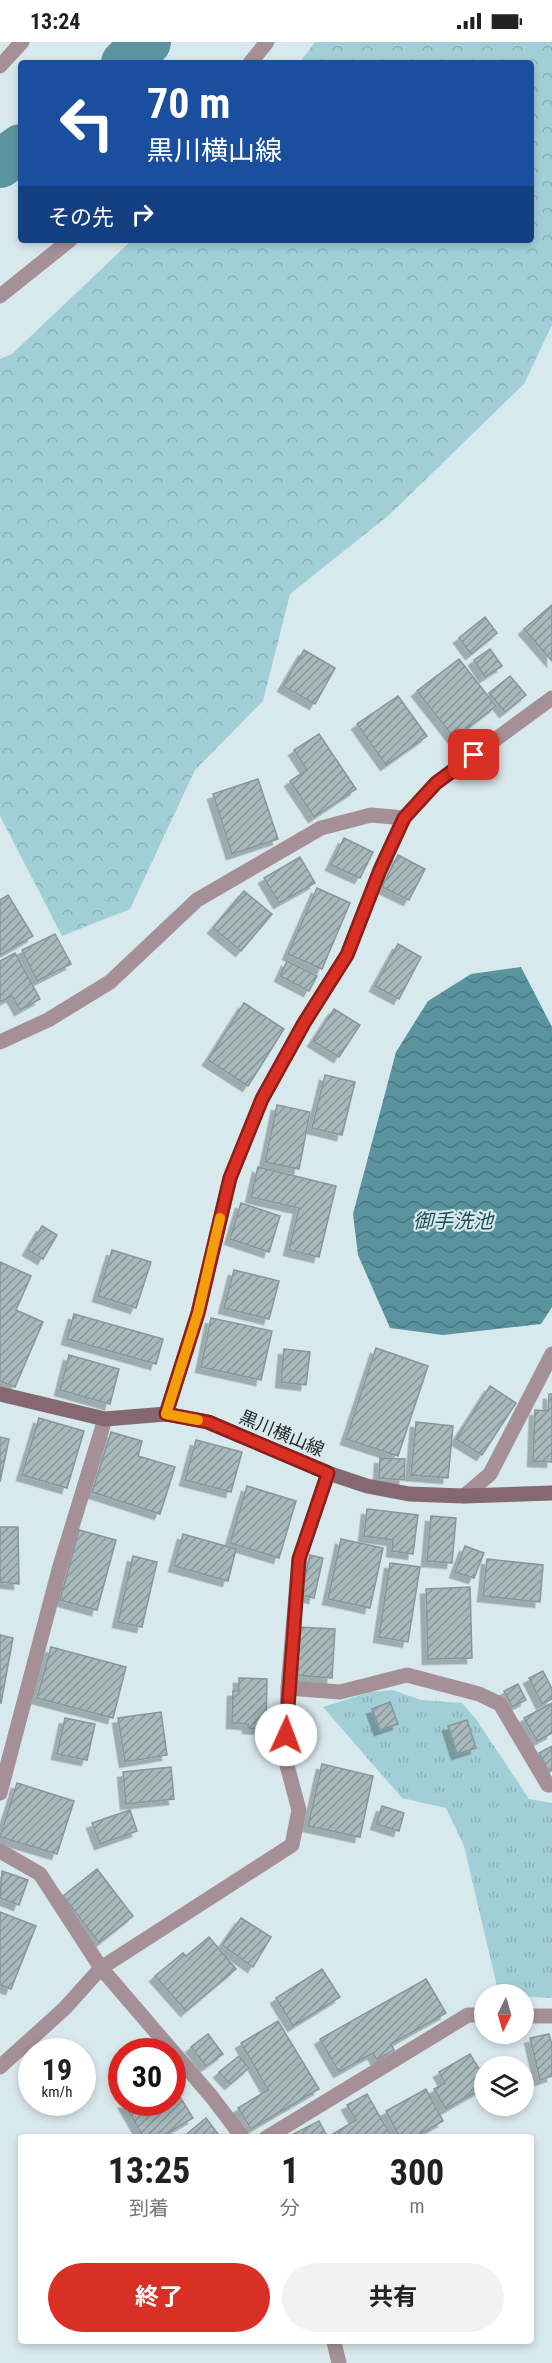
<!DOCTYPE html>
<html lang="ja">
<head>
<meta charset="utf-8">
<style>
	:root { --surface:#fff; --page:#f2f2f2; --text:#222; --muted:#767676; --accent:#d93025 }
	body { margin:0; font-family:"Roboto Condensed","Noto Sans JP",sans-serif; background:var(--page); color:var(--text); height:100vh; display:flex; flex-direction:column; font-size:22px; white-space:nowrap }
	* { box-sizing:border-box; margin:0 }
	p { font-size:20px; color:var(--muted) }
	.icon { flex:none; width:33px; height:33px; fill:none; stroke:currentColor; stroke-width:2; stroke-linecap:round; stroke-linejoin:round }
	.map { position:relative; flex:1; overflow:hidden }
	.side { position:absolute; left:18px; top:2092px; width:516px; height:210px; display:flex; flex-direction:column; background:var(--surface); border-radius:6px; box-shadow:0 3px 9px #0003 }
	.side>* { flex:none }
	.hud { position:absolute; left:18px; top:18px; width:516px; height:183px; border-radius:6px; box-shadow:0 3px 9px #0003; background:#1a4fa0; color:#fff; overflow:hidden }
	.needle { width:39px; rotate:185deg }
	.fabs { position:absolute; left:474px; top:1942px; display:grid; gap:12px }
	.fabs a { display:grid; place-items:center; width:60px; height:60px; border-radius:50%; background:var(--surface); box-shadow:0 3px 9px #0003; font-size:30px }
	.speed { position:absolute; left:18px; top:1996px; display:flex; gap:12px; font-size:30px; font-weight:700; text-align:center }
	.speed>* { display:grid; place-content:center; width:78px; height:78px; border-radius:50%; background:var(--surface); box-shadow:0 3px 9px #0003; line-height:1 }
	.speed small { font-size:15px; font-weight:400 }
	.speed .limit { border:9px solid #d22; background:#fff; color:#111 }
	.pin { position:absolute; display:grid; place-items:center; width:51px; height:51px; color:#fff; margin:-26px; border-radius:12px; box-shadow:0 3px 9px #0006 }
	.me { position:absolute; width:66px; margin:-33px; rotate:2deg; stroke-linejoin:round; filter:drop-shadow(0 0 4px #0008) }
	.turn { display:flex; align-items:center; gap:21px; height:126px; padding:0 30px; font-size:27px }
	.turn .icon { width:78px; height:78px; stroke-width:2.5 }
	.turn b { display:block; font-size:42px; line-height:51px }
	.then { display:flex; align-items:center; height:57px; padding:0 30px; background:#0003; gap:12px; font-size:22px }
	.eta { display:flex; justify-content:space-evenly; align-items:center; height:102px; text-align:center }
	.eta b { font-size:36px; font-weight:700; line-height:42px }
	.cta { display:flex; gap:12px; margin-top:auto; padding:12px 30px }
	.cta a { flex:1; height:69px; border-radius:36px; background:var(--accent); color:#fff; font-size:24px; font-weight:700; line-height:69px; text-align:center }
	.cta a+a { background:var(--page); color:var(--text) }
	.status { display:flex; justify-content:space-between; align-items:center; height:42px; padding:0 30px; background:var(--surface); direction:ltr }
	.status svg { height:16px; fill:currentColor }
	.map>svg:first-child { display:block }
	.forest { fill:url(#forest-crowns) }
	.park { fill:url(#park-tufts) }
	.water { fill:url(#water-waves) }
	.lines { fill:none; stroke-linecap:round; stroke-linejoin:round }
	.river { stroke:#5b949f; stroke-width:48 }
	.building { fill:url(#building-hatch); stroke:#86979a; stroke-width:1.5; filter:url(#shadow) }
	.minor { stroke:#a69098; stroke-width:15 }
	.tertiary { stroke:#a69098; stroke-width:15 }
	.secondary { stroke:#866873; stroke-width:15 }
	.route-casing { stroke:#8d1f18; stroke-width:15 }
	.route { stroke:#d93025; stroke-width:10 }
	.slow { stroke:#f59e0b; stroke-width:10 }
	.labels { text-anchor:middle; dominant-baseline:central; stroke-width:4.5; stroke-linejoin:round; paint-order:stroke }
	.street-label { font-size:18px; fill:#1d2324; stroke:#d8e9ed }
	.water-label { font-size:20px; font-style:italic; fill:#1b4e57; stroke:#d8e9ed }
</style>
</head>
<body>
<div class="status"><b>13:24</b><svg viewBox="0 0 49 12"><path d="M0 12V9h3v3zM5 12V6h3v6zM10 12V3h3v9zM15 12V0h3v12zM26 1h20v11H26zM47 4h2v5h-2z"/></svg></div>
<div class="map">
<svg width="552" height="2321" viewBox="0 0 552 2321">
	<defs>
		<pattern id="forest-crowns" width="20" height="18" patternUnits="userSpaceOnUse" patternTransform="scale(1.5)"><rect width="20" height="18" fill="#a2cfd7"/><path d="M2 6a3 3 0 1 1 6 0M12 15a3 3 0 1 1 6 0" fill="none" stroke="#8bb1b8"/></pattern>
		<pattern id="park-tufts" width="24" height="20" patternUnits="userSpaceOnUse" patternTransform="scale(1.5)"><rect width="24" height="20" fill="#a2cfd7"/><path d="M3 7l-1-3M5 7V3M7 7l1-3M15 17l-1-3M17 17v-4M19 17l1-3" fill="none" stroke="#8bb1b8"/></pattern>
		<pattern id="water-waves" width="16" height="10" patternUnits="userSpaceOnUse" patternTransform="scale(1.5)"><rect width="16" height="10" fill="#5b949f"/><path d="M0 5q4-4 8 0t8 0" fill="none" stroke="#4b7881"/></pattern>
		<pattern id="building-hatch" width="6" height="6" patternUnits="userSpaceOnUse" patternTransform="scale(1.5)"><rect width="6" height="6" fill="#a8b9bc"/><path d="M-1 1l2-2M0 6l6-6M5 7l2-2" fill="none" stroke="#889699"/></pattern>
		<filter id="shadow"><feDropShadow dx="-5.5" dy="5.5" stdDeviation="0" flood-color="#0004"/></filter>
	</defs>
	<rect width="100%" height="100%" fill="#d8e9ed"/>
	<path class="forest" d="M315,0H552V283L524,342L389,473L290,552L263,659L195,728L130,867L62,894L0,774V317L12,312L132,198H531V21H299Z"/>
	<path class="park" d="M393,1648L421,1658L462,1661L476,1677L529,1757L552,1761V1956L499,1953L464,1804L446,1766L402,1756L323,1665L370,1650Z"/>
	<path class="water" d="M521,925L552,985V1265L541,1282L443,1293L390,1286L358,1213L353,1172L396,1010L428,959L471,932Z"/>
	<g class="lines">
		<g class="river">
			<path d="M125,21L147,0"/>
			<path d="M0,122L21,106"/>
		</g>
	</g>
	<g class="building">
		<path d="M552,563V619L524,587Z"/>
		<path d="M485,575L497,591L471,612L459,596Z"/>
		<path d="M490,607L502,624L485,635L474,618Z"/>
		<path d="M304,608L335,626L315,662L283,644Z"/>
		<path d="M459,617L496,664L454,696L417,649Z"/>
		<path d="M510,634L526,653L505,670L489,651Z"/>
		<path d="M398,654L427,694L386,723L357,682Z"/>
		<path d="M319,692L356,747L314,775L290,739L307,728L294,708Z"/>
		<path d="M258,737L278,797L232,812L213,752Z"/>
		<path d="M344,796L373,810L360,836L331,823Z"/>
		<path d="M398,813L425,827L409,858L382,845Z"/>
		<path d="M300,815L315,841L279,861L264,836Z"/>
		<path d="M317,846L350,861L322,927L288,912Z"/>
		<path d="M244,849L272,872L241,909L213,886Z"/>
		<path d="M8,853L33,894L0,913V858Z"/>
		<path d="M55,892L71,922L37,939L22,908Z"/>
		<path d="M398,902L421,915L399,957L375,944Z"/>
		<path d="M15,911L40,957L20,968L12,954L0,960V919Z"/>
		<path d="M287,919L317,934L309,949L280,934Z"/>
		<path d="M244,961L284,987L248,1044L208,1018Z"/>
		<path d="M334,967L360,983L339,1015L313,999Z"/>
		<path d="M325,1033L355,1040L342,1093L312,1086Z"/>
		<path d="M277,1063L310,1070L299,1127L265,1120Z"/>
		<path d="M258,1125L336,1144L319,1215L289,1208L299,1166L251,1155Z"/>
		<path d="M241,1161L280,1174L269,1210L230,1197Z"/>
		<path d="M42,1184L57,1193L43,1217L28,1208Z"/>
		<path d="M112,1208L151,1220L136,1266L98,1254Z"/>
		<path d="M0,1220L31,1234L16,1268L43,1280L15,1345L0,1339Z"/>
		<path d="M234,1228L279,1239L269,1277L224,1266Z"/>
		<path d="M74,1272L163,1297L156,1322L67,1297Z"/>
		<path d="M211,1276L272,1289L261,1338L201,1325Z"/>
		<path d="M376,1306L428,1324L398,1414L346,1397Z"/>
		<path d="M284,1307L310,1310L306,1343L281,1340Z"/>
		<path d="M69,1313L119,1327L110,1362L60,1348Z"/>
		<path d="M490,1344L516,1361L482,1413L456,1397Z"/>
		<path d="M549,1352H552V1420L533,1419L535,1368L548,1369Z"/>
		<path d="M39,1376L84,1389L67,1446L22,1433Z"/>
		<path d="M416,1380L453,1384L448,1436L411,1433Z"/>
		<path d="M111,1390L142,1399L138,1414L175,1425L160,1472L92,1450Z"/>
		<path d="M0,1395L9,1397L0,1440Z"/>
		<path d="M196,1398L242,1410L231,1450L185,1438Z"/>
		<path d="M380,1416L405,1417L404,1438L379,1436Z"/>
		<path d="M247,1444L296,1459L279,1516L230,1501Z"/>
		<path d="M367,1467L418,1473L413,1512L392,1509L393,1498L364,1494Z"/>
		<path d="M431,1474L456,1476L452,1521L427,1519Z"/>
		<path d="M0,1485H18L19,1542L0,1540Z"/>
		<path d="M79,1488L116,1498L97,1568L60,1558Z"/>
		<path d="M183,1492L236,1507L228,1539L174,1524Z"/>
		<path d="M341,1497L383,1506L370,1566L328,1557Z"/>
		<path d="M465,1504L484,1511L474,1536L455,1530Z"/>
		<path d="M310,1513L323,1516L314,1556L301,1553Z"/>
		<path d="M133,1514L157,1520L142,1585L118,1580Z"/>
		<path d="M487,1517L543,1523L540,1560L483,1554Z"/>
		<path d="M390,1521L420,1525L408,1600L379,1595Z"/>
		<path d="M470,1545L472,1616L428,1617L426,1547Z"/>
		<path d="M298,1585L335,1587L332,1636L295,1633Z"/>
		<path d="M0,1593L13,1596L1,1661H0Z"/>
		<path d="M51,1605L126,1625L113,1676L37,1656Z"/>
		<path d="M543,1629L552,1647V1657L542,1662L529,1636Z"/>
		<path d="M239,1636L267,1637L266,1687L248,1686V1682L232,1681L233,1649H239Z"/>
		<path d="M518,1642L526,1658L512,1665L504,1649Z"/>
		<path d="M390,1660L398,1682L380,1688L372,1667Z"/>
		<path d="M552,1661V1691L537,1699L524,1676Z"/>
		<path d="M161,1670L167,1713L125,1720L118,1676Z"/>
		<path d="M65,1676L95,1682L87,1718L57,1712Z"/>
		<path d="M467,1678L476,1706L457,1712L448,1684Z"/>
		<path d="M552,1704V1728L549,1730L539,1711Z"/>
		<path d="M322,1722L373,1734L360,1795L308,1784Z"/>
		<path d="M171,1725L174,1757L126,1762L123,1730Z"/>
		<path d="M17,1741L74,1759L57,1812L0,1795Z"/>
		<path d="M382,1764L404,1771L399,1789L376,1782Z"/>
		<path d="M130,1768L137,1789L100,1802L92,1781Z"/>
		<path d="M97,1827L133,1874L99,1901L63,1854Z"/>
		<path d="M2,1829L28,1838L19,1863L0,1856Z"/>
		<path d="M0,1870L36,1884L11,1947L0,1943Z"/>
		<path d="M241,1876L271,1895L253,1925L222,1903Z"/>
		<path d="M209,1895L236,1927L186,1969L155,1934L183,1911L186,1914Z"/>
		<path d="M322,1927L340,1955L293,1984L276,1956Z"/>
		<path d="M426,1937L446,1971L391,2002L394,2008L377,2018L373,2011L339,2030L320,1997Z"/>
		<path d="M278,1979L319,2047L251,2087L238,2066L268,2048L241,2001Z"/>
		<path d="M208,1992L223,2012L206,2024L191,2005Z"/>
		<path d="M549,1992L552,2003V2034L540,2038L530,1996Z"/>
		<path d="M470,2012L479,2027L492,2019L495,2025H484V2045L446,2067L434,2047L445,2041L439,2030Z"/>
		<path d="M239,2014L249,2026L230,2042L219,2030Z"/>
		<path d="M172,2042L193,2076L159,2096H144L124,2061H172Z"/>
		<path d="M426,2047L443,2079L413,2096H400L386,2069Z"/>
		<path d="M367,2052L392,2096H335L333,2092L356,2078L347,2063Z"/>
		<path d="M206,2076L221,2096H182Z"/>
		<path d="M319,2079L328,2096H286Z"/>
	</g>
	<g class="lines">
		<g class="minor">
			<path d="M250,21L267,0"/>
			<path d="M0,24L22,0"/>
			<path d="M0,254L70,198"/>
			<path d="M464,1454L490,1432L552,1312"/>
			<path d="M288,1646L340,1650L407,1633L479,1652L500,1662L548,1743H552"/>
			<path d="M0,1751L60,1524L105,1377"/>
			<path d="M0,1809L40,1832L101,1926L292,1803L299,1768L285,1716L288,1646L299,1517L328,1431"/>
			<path d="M524,1974H552"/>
			<path d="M0,2025L65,1966L101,1926L211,2054L243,2096"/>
			<path d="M266,2096L468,1973H484"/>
			<path d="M334,2300L339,2321"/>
		</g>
		<g class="tertiary">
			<path d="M0,1000L48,978L110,940L197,858L321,786L371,773L404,776"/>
			<path d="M166,1372L198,1271L230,1136L262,1057L304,981L347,913L380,828L404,776L436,741L552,656"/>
		</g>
		<path class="secondary" d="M0,1352L105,1377L166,1372L208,1380L328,1431L367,1444L409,1452L464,1454L552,1451"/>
	</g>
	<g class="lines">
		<g class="route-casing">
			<path id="route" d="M286,1693L299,1517L328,1431L208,1380L166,1372L198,1271L230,1136L262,1057L304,981L347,913L380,828L404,776L436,741L474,713"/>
		</g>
		<use href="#route" class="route"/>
		<path class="slow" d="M198,1378L166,1372L198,1271L220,1176"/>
	</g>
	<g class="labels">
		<g class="street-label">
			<text transform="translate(282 1391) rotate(23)">黒川横山線</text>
		</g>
		<g class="water-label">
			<text x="453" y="1179">御手洗池</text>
		</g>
	</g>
</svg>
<div class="fabs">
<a><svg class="needle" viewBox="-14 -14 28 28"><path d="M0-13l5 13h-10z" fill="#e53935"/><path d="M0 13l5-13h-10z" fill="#767676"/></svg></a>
<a><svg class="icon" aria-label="layers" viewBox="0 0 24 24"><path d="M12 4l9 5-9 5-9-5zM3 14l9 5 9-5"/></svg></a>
</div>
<div class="speed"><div>19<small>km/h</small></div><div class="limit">30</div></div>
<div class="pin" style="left:474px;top:713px;background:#d93025"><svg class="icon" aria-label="arrive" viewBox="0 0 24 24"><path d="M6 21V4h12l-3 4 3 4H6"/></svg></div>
<svg class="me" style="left:286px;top:1693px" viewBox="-20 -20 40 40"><circle r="19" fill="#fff"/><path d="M0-13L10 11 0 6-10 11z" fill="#d93025"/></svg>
<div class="hud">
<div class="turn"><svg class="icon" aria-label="left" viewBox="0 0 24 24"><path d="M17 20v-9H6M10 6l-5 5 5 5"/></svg><div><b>70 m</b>黒川横山線</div></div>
<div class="then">その先<svg class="icon" aria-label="right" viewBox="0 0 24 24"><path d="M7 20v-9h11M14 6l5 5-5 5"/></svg></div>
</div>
<section class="side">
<div class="eta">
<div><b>13:25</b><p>到着</p></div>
<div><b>1</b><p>分</p></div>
<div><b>300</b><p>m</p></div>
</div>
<div class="cta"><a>終了</a><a>共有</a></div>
</section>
</div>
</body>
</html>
